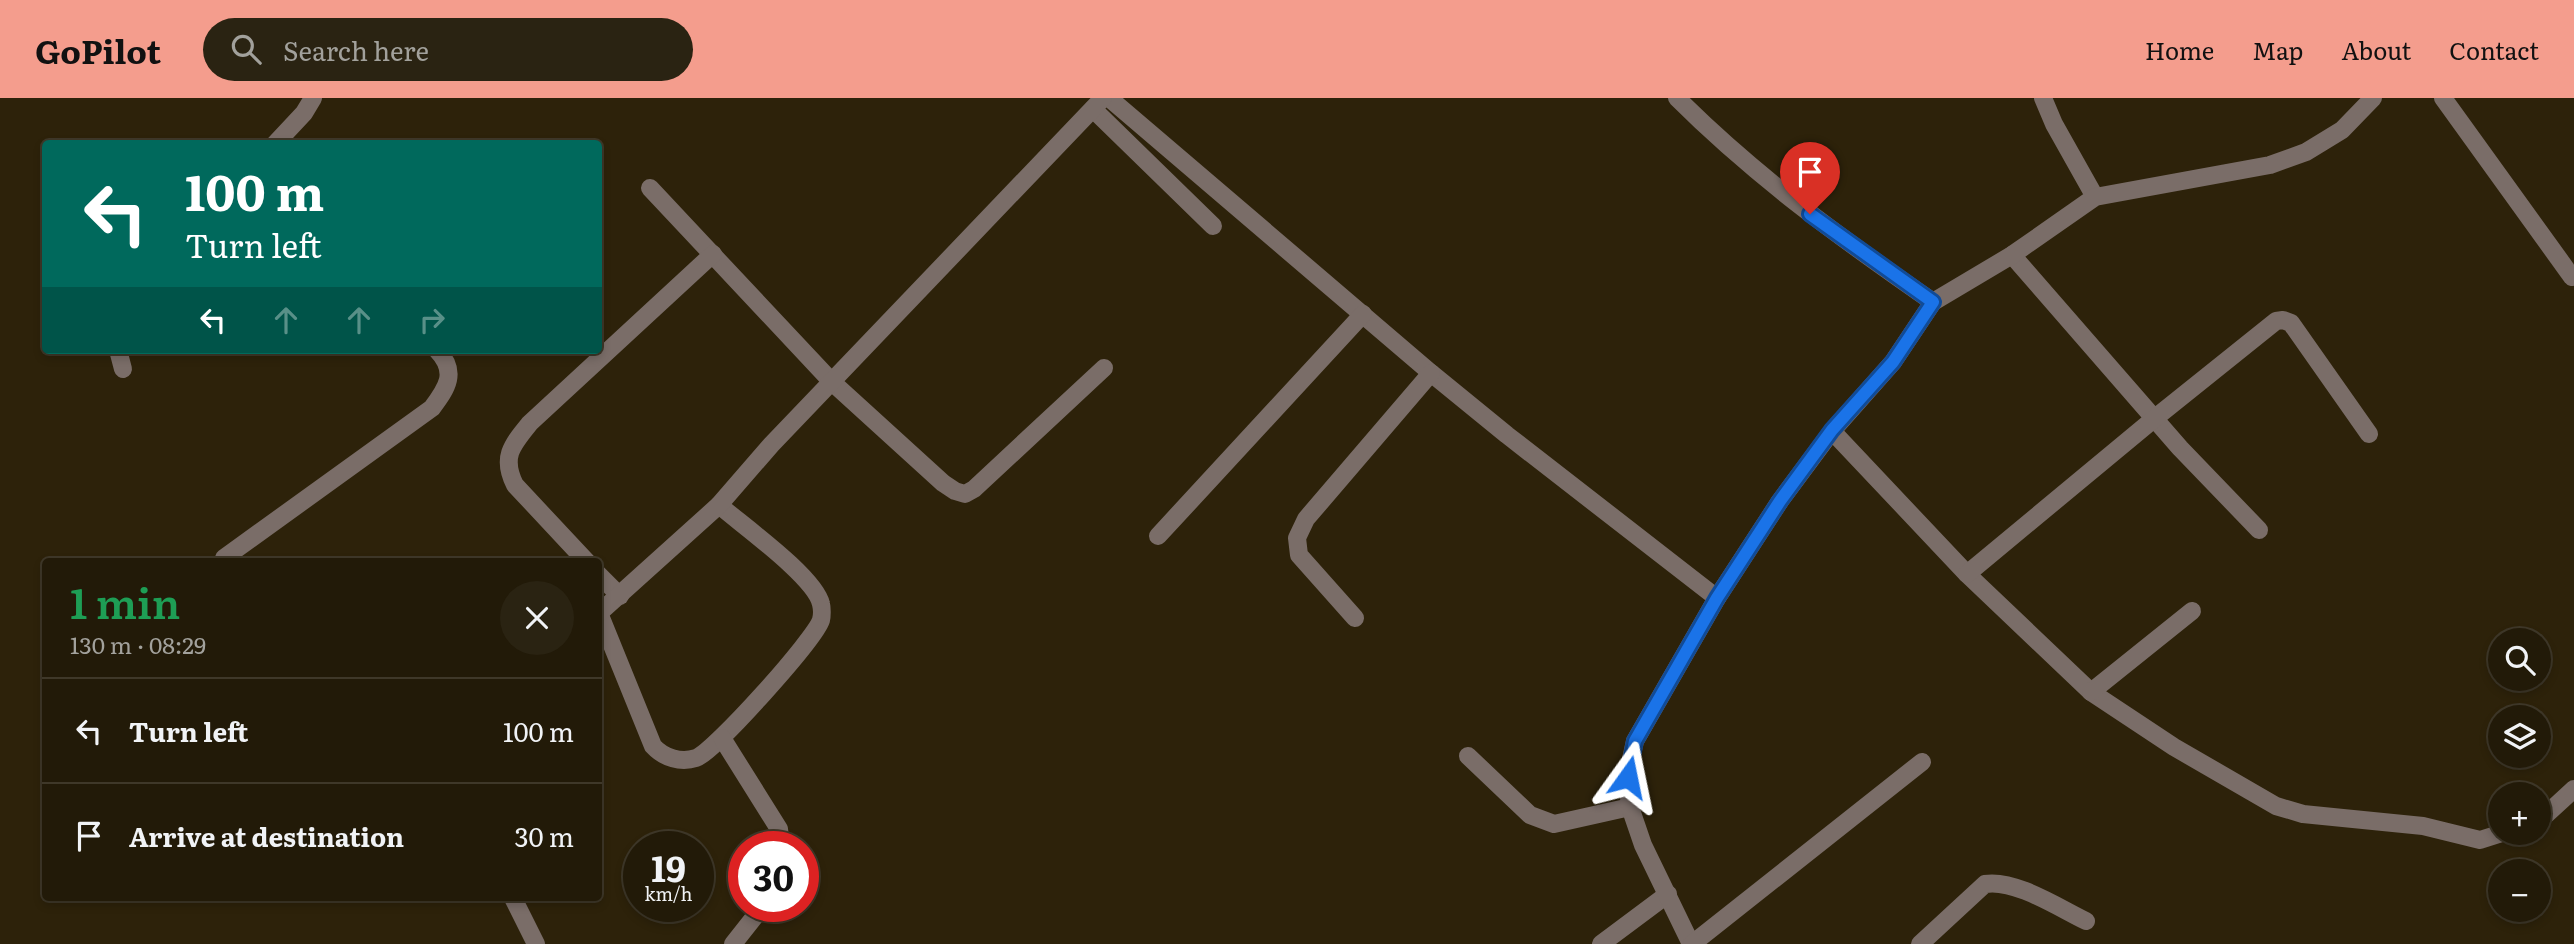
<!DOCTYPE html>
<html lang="en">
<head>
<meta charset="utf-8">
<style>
	:root { --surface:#221a08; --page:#2a2312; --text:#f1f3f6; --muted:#a2a19c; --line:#3f3829; --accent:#f49d8d }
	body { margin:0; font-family:Literata,serif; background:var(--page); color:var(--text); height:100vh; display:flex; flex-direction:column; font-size:26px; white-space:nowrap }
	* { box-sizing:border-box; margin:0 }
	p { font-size:23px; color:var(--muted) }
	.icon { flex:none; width:38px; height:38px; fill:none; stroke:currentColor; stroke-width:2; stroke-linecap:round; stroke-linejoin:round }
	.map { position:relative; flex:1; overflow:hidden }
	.panel { position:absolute; left:42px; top:460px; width:560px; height:343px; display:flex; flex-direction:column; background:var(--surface); border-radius:7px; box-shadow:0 4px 10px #0003,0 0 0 2px var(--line) }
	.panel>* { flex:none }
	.hud { position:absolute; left:42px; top:42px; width:560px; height:214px; border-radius:7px; box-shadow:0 4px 10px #0003,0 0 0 2px var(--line); background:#00695c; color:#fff; overflow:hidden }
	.tools { position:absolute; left:2488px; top:530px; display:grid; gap:14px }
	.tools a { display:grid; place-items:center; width:63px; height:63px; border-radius:50%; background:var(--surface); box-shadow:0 4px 10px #0003,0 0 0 2px var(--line); font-size:35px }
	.speed { position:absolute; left:623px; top:733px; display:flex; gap:14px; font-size:35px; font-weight:700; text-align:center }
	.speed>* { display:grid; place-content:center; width:91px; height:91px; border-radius:50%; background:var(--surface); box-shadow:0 4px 10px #0003,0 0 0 2px var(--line); line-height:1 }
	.speed small { font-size:18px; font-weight:400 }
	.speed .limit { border:10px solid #d22; background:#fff; color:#111 }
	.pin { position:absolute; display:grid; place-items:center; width:60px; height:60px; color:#fff; margin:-72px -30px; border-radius:50% 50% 50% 0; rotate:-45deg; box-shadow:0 0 7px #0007 }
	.pin .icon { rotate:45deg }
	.me { position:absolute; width:77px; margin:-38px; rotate:12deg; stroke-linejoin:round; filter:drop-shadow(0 0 5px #0008) }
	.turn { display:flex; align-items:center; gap:24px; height:147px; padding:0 28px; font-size:32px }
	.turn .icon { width:91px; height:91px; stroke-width:2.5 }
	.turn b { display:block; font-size:49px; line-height:60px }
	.lanes { display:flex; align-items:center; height:66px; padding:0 28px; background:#0003; justify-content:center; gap:35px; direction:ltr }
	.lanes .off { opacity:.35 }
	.round { display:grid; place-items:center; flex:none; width:74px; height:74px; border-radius:37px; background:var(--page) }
	.head { display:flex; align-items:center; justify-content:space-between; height:119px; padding:0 28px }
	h1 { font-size:42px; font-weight:600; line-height:52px; color:#1e9e55 }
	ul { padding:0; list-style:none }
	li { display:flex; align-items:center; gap:21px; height:105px; padding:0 28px; border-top:2px solid var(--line) }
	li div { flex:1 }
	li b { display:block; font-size:26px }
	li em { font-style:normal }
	header { display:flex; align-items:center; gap:42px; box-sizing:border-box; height:98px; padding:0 35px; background:var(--accent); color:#111 }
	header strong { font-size:33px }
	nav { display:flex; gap:38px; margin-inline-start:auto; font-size:24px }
	.search { width:490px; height:63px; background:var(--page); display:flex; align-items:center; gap:18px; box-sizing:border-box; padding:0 24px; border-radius:38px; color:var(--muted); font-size:26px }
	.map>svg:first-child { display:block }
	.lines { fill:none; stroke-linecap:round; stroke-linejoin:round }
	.minor { stroke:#7a6d68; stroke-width:18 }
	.route-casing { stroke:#114b97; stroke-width:18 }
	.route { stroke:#1a73e8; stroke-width:12 }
</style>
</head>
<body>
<header>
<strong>GoPilot</strong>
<div class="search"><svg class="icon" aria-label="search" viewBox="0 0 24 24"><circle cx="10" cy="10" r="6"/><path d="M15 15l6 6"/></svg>Search here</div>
<nav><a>Home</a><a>Map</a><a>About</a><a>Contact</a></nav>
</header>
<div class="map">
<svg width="2574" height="846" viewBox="0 0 2574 846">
	<rect width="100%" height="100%" fill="#2d220a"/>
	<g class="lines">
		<g class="minor">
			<path d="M1109,0L1431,275L1507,337L1717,500"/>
			<path d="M1677,0C1755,78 1842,141 1933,204"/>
			<path d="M2043,0L2054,26L2095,99"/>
			<path d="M2443,0L2572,179"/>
			<path d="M1093,11L1213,128"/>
			<path d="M275,46L304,15L313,0"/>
			<path d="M650,90L832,284L943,385L955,393L965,396L974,391L1104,270"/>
			<path d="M2012,157L2180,350L2259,432"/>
			<path d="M118,252L123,271"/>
			<path d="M1832,333L1967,476L2091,594L2174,649L2276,708L2303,716L2423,728L2480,742L2502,735"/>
			<path d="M1158,438L1363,216"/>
			<path d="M224,460L432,310C447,290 458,274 437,252"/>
			<path d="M587,464L515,387C501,359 512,347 530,325L713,156"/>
			<path d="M598,476L620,498"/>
			<path d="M1967,476L2155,320L2276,223L2283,222L2291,225L2369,336"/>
			<path d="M599,515L653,648C664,660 681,665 696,660C714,654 815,541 821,522C822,518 822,510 821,506C815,479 742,427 719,407"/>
			<path d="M598,516L719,407L771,347L1103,0"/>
			<path d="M1355,520L1299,457L1297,440L1306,421L1431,275"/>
			<path d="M2091,594L2192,513"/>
			<path d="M722,640L779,731L781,749"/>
			<path d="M1468,658L1530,717L1554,726L1630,709"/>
			<path d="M2539,723L2574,691"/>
			<path d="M513,800L536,846"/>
			<path d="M733,846L763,808"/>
			<path d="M1601,846L1668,796"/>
			<path d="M1691,846L1643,747L1630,709L1627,679L1635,643L1717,500L1780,403L1832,333L1893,264L1933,204L2012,157L2095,99L2270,67L2306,54L2342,32L2373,0"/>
			<path d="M1692,846L1922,664"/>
			<path d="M1920,846L1985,786C2015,781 2059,810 2086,823"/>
		</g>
	</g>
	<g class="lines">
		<g class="route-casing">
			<path id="route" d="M1628,679L1635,643L1717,500L1780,403L1832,332L1893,264L1933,204L1810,116"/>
		</g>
		<use href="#route" class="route"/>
	</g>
</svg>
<div class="tools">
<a><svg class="icon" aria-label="search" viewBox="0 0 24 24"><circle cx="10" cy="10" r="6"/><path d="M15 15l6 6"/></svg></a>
<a><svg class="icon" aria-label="layers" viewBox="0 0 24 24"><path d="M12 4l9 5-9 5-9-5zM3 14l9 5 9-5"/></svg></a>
<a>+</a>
<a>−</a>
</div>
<div class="speed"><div>19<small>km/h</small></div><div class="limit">30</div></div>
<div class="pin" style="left:1810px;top:116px;background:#d93025"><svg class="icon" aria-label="arrive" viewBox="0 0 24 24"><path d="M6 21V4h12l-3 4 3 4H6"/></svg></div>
<svg class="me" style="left:1628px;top:679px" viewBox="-20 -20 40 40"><path d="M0-17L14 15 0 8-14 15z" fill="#1a73e8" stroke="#fff" stroke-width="4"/></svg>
<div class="hud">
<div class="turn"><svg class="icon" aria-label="left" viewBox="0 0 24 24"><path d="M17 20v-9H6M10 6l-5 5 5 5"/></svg><div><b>100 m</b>Turn left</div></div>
<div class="lanes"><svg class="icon" aria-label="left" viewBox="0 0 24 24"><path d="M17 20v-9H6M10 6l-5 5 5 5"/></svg><svg class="icon off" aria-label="ahead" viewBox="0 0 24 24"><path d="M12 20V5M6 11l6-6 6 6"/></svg><svg class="icon off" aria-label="ahead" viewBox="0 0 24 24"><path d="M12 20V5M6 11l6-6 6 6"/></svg><svg class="icon off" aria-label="right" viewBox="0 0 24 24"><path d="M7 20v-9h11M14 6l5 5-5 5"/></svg></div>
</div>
<section class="panel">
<div class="head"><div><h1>1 min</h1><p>130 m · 08:29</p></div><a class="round"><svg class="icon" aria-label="close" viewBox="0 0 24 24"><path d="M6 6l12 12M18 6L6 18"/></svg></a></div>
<ul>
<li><svg class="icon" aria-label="left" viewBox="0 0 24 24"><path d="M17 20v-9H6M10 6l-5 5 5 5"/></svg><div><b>Turn left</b></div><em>100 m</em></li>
<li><svg class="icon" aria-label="arrive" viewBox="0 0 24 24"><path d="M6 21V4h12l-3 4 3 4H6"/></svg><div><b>Arrive at destination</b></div><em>30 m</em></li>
</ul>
</section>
</div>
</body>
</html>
